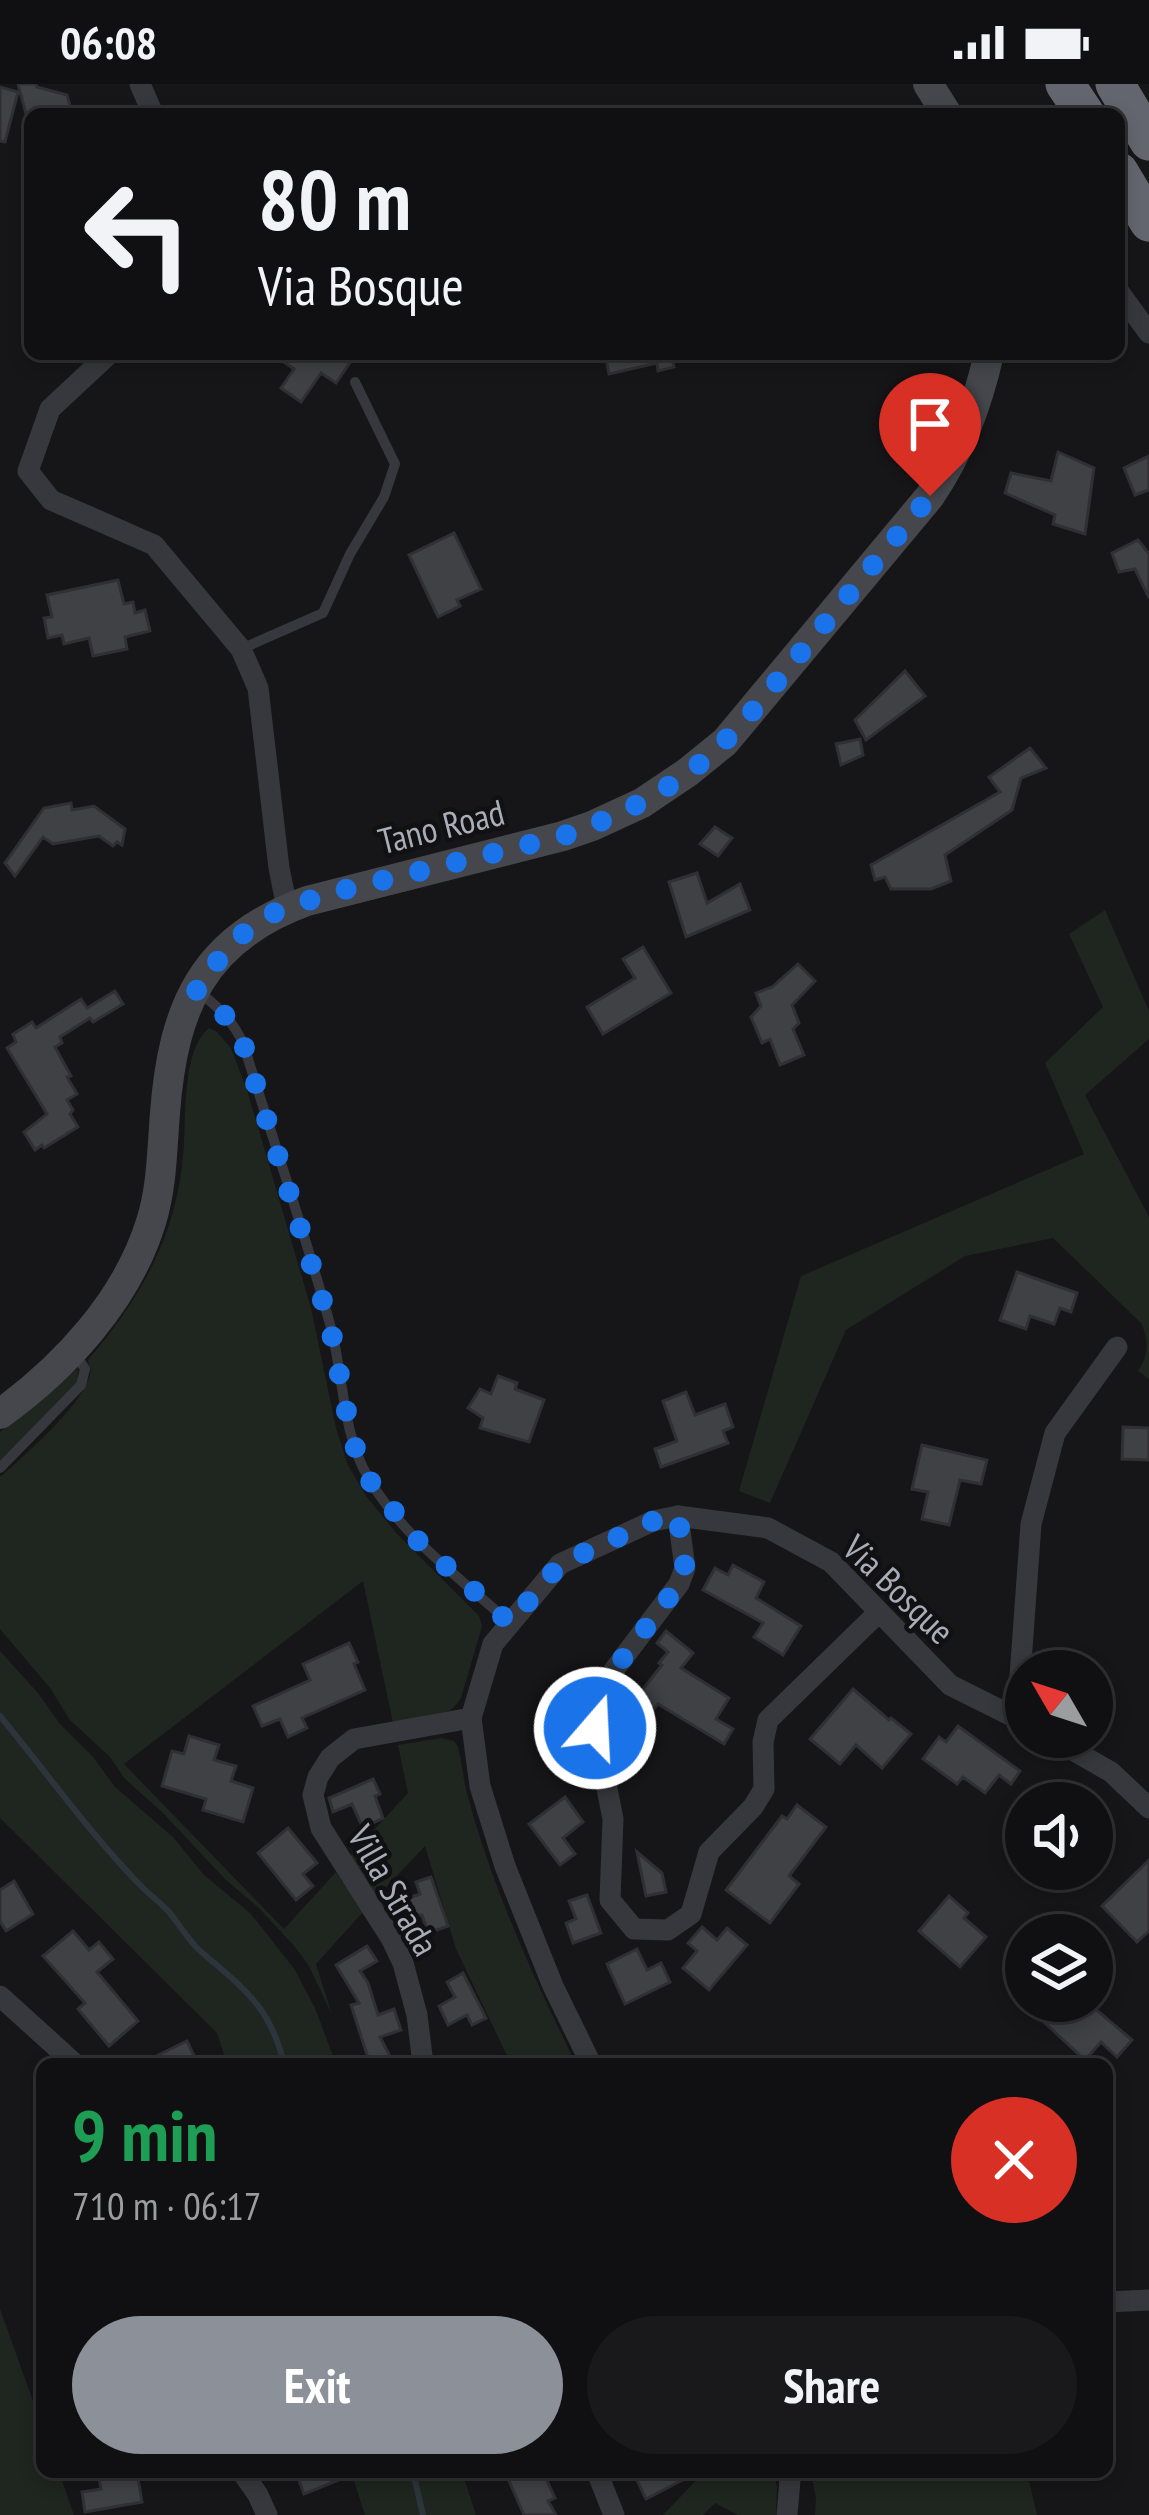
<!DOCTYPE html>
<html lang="en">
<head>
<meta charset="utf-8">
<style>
	:root { --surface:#101012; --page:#19191b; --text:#f1f3f6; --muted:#9c9d9f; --line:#303032; --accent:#8c9099 }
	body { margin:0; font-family:"PT Sans Narrow",sans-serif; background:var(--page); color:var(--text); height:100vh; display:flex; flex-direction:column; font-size:45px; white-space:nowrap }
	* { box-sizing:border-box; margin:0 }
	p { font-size:39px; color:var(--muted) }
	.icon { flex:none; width:66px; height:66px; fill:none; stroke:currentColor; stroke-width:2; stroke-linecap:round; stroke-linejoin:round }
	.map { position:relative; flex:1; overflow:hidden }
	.sheet { position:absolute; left:36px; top:1974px; width:1077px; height:420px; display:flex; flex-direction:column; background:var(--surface); border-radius:18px; box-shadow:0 6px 18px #0003,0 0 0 3px var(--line) }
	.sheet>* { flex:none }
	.top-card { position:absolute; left:24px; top:24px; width:1101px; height:252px; border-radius:18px; box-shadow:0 6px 18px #0003,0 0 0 3px var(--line); background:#101012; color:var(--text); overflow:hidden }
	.needle { width:78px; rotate:309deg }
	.fabs { position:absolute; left:1005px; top:1566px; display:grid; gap:24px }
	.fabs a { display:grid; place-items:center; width:108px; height:108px; border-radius:50%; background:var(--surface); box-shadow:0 6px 18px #0003,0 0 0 3px var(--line); font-size:60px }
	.pin { position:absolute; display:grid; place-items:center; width:102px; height:102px; color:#fff; margin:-123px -51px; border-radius:50% 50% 50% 0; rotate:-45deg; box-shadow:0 0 12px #0007 }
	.pin .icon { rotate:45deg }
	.me { position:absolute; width:132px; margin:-66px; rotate:19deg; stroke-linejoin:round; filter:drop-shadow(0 0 9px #0008) }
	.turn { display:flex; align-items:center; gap:42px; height:252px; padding:0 36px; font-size:54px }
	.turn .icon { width:156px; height:156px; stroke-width:2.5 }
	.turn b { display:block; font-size:84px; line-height:102px }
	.round { display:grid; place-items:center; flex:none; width:126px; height:126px; border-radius:63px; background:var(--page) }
	.overview { display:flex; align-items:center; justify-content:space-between; height:204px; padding:0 36px }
	h1 { font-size:72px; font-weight:700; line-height:90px; color:#1e9e55 }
	.primary-button { display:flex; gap:24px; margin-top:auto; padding:24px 36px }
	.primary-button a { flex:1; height:138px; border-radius:72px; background:var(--accent); color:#fff; font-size:48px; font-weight:700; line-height:138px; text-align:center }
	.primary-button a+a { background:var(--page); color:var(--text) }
	.status { display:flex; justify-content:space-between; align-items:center; height:84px; padding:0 60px; background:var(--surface); direction:ltr }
	.status svg { height:33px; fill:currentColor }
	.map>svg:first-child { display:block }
	.green { fill:#1e261f }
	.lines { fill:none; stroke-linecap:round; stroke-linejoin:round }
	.stream { stroke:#2c353c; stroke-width:6 }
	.building { fill:#404145; stroke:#303034; stroke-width:3 }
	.lane { stroke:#37383d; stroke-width:10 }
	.street { stroke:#37383d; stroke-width:21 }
	.secondary { stroke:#45474d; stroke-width:30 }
	.highway { stroke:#63666e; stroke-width:39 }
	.route { stroke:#1a73e8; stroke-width:21; stroke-dasharray:0 37.8 }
	.labels { text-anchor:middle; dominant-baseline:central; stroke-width:9; stroke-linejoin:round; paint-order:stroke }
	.street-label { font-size:36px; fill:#a8adb8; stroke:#111113 }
</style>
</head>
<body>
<div class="status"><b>06:08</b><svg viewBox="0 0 49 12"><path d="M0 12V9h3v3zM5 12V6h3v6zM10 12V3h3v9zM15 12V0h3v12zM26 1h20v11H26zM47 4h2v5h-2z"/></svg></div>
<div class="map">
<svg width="1149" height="2431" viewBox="0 0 1149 2431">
	<rect width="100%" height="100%" fill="#161618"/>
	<g class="green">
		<path d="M1105,826L1149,927V955L1085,1011L1149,1133V1295L1138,1287C1149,1271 1149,1256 1141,1239L1053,1154L965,1172L846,1246L770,1419L739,1407L801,1192L1084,1070L1045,979L1103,923L1069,850Z"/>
		<path d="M209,944L217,948L231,964L247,1006L311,1224L336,1344L348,1381L366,1412L398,1451L479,1532L482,1542L461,1614C447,1638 419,1635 393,1639L363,1497L124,1680L284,1845L336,1788L363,1828L316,1880L332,1931L309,1882L295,1863L259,1824L225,1795L162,1728L125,1695L110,1673L70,1636L50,1604L0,1545V1393C24,1372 79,1324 89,1294C92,1286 90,1284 88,1276C144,1210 179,1147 184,1059C186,1028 183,964 209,944Z"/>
		<path d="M78,1284L77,1299L0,1379V1348Z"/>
		<path d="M0,1567L38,1609L60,1640L94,1674L115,1703L173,1753L204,1791L250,1829L267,1850L295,1886L315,1924L336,1980H227L217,1949L0,1734Z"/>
		<path d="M441,1654L454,1657L458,1663C462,1678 463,1694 467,1709C492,1803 533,1893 576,1980H511L456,1865L425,1762L375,1815L348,1774L408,1709L398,1661Z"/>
		<path d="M0,2225L42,2342V2388H59L74,2431H0Z"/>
		<path d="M351,2388H462L476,2431H365Z"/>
		<path d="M704,2388H773L777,2403L776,2431H738L715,2419L703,2431H663Z"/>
		<path d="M811,2388H1027L1037,2431H815L816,2414Z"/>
	</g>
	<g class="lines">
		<g class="stream">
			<path d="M0,1632C47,1689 90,1750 142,1803C151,1812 161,1819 169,1828C179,1840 187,1854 198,1865C241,1903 270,1920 284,1980"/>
			<path d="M413,2388L423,2431"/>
		</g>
	</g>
	<g class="building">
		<path d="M18,0H36L37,3L67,11L70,22L68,30H26Z"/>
		<path d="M0,3L18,8L5,58L0,57Z"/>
		<path d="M272,270H356L336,299L321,289L301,318L281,304L294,285Z"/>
		<path d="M605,270H671L674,283L658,287L657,279L609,290Z"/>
		<path d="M1058,368L1094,384L1085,450L1053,440L1055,431L1005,409L1011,389L1051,397Z"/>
		<path d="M1149,372V406L1135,411L1124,384Z"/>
		<path d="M454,449L481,505L457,516L460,522L438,533L409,471Z"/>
		<path d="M1138,456L1149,470V514L1135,485L1119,488L1112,469Z"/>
		<path d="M118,496L124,520L133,518L135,529L145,526L150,547L125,553L127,565L93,572L89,554L64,560L62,551L48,554L44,534L52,533L47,511Z"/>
		<path d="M905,587L925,612L866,656L855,636Z"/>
		<path d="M860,655L863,671L841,681L836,660Z"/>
		<path d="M1030,664L1046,684L1021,694L1012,726L945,771L951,797L931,805H891L885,793L875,796L871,781L1000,708L989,693Z"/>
		<path d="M71,719L72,726L94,722L125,745L122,761L117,758L113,762L99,752L53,760L43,753L15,792L5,779L44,724Z"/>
		<path d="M715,743L732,754L718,772L700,760Z"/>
		<path d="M697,789L707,819L740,800L750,826L686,853L669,798Z"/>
		<path d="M643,863L671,909L603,950L587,923L635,894L623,875Z"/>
		<path d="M798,880L815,897L792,921L799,939L793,945L804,971L780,981L770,955L762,959L751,933L761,922L756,909L772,903Z"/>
		<path d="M115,907L123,920L93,938L90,934L60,953L62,959L55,963L71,992L67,993L77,1010L67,1016L73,1026L70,1030L78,1043L44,1064L42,1061L35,1066L24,1048L47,1030L7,964L16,958L13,950L32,938L36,944L81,915L87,924Z"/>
		<path d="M1017,1188L1077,1209L1071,1228L1060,1224L1054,1240L1030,1232L1026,1245L1000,1236Z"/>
		<path d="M498,1292L517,1299L515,1305L544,1316L529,1358L480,1344L483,1334L468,1324L480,1305L491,1310Z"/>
		<path d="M686,1308L695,1331L725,1320L733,1343L723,1347L728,1359L661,1383L655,1365L677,1357L663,1317Z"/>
		<path d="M1123,1343L1149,1344V1376L1122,1375Z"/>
		<path d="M922,1361L987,1376L981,1400L960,1396L949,1441L922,1435L928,1408L912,1405Z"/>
		<path d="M733,1481L764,1498L756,1514L801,1542L783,1571L754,1553L763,1539L703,1506L715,1484L728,1491Z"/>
		<path d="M666,1547L693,1569L681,1584L729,1614L716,1635L733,1645L724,1660L658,1620L649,1631L633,1618L662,1581L659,1579L668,1568L657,1559Z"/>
		<path d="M349,1559L358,1578L354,1580L365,1606L302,1634L307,1644L288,1653L280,1635L262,1642L253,1622L310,1596L303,1580Z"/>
		<path d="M853,1605L889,1636L891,1634L911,1650L882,1684L856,1661L840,1680L810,1655Z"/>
		<path d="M958,1642L1020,1687L1011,1700L999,1691L985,1709L963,1693L957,1700L923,1675L939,1653L946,1658Z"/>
		<path d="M189,1652L219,1661L214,1676L236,1682L231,1697L253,1704L243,1738L203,1726L206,1715L162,1702L172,1667L184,1670Z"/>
		<path d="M373,1695L380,1710L375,1712L383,1734L363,1744L352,1720L333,1728L329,1714Z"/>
		<path d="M565,1713L583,1738L563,1754L575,1770L560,1781L529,1740Z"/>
		<path d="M797,1721L826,1743L789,1792L799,1800L770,1839L726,1806L782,1732L787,1735Z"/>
		<path d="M288,1744L317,1779L303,1790L313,1802L296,1816L258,1769Z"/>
		<path d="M637,1768L662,1789L666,1808L646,1812Z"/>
		<path d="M1149,1776V1847L1137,1858L1102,1822Z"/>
		<path d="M431,1793L448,1842L428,1849L422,1831L407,1836L400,1817L420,1810L416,1798Z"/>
		<path d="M14,1797L33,1830L6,1847L0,1837V1806Z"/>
		<path d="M587,1811L601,1849L573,1859L566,1839L576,1835L569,1817Z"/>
		<path d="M949,1812L968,1829L964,1834L986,1853L960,1883L919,1847Z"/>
		<path d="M702,1843L717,1856L727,1844L747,1861L709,1906L683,1884L697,1867L688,1859Z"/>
		<path d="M73,1847L89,1866L99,1858L113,1875L97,1888L138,1937L109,1962L78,1925L85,1919L43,1872Z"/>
		<path d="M367,1862L377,1877L360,1887L368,1899L378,1931L394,1925L401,1946L380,1953L394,1980H370L351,1921L359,1919L336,1881Z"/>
		<path d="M637,1865L647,1886L661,1879L670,1898L625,1920L607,1880Z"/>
		<path d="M463,1889L486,1934L472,1941L467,1931L448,1941L439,1922L455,1913L447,1898Z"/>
		<path d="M1065,1917H1086L1132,1956L1117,1973L1101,1958L1085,1976L1045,1939Z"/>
		<path d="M187,1957L198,1980H140Z"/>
		<path d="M98,2388H137L142,2418L85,2428L82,2408L101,2405Z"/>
		<path d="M296,2388H356V2389L304,2410Z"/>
		<path d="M505,2388H543L555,2414L548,2417L556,2431H524Z"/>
		<path d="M633,2388H698L646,2415Z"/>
	</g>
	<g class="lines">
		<g class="lane">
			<path d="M241,565L323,529L350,470L384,413L395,380L355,298"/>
			<path d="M197,906C218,923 234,937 244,962C273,1056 305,1149 331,1244C344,1294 342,1350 369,1395C403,1453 461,1495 510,1539"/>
			<path d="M0,1384L81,1301L85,1285L75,1269"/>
		</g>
		<g class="street">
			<path d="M140,0L153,30"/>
			<path d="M1119,208L1149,249"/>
			<path d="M109,270L50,325L28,387L51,416L154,461L241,565L258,604L279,784L287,824"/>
			<path d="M678,1432L685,1484L679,1500L614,1586L595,1644L613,1735L610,1816L634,1845L668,1846L691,1830L709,1768L753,1723L764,1705L763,1658L768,1636L878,1529"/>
			<path d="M1017,1634L1031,1440L1055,1349L1117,1263"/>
			<path d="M1050,1653L1111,1688L1149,1724"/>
			<path d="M0,1912L75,1980"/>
			<path d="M423,1980L417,1931L403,1879L391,1854L321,1744L313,1711L318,1693L330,1674L354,1655L471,1634"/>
			<path d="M591,1980L553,1902L505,1782L480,1702L471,1634L493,1560L560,1480L653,1437L678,1432L768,1444L831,1478L950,1601L1026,1639"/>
			<path d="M1107,2218L1149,2216"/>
			<path d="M242,2388L258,2411L267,2431"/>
			<path d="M597,2388L614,2431"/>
			<path d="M786,2388L790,2396L787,2431"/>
		</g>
		<g class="secondary">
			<path d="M928,0L947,30"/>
			<path d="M0,1330C65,1283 127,1216 151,1138C162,1103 162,1066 165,1029C173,924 202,855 307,817L563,752L592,742L642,719L688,688L725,658L930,412C960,367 977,322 989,270"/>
		</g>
		<g class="highway">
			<path d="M1065,0L1085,30"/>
			<path d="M1115,0L1149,57"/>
			<path d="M1119,88L1149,138"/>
		</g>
	</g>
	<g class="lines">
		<path class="route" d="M595,1644L614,1586L679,1500L685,1484L678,1432L653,1437L560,1480L510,1539L419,1458L372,1400L362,1383L351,1351L330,1241L244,962C234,936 217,923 195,905L235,856L268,831L327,810L563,752L620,730L666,704L705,676L742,640L930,412"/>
	</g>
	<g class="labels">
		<g class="street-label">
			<text transform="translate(441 742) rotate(-14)">Tano Road</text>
			<text transform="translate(899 1505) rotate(44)">Via Bosque</text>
			<text transform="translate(394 1806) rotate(60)">Villa Strada</text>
		</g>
	</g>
</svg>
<div class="fabs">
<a><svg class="needle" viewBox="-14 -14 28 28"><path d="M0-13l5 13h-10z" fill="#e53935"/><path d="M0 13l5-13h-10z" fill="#9c9d9f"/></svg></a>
<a><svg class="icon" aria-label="sound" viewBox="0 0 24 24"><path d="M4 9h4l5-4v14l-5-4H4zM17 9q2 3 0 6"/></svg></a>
<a><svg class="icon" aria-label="layers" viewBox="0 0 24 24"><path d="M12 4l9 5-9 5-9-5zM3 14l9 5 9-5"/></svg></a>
</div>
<div class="pin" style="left:930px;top:412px;background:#d93025"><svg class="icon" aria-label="arrive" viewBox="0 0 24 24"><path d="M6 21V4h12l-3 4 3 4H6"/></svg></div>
<svg class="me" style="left:595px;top:1644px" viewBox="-20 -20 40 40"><circle r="17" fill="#1a73e8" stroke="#fff" stroke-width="3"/><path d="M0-11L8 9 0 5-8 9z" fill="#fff"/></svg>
<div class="top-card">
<div class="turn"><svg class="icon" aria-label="left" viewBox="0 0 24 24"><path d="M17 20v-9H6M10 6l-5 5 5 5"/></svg><div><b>80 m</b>Via Bosque</div></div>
</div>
<section class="sheet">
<div class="overview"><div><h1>9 min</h1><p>710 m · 06:17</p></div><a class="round" style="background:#d93025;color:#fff"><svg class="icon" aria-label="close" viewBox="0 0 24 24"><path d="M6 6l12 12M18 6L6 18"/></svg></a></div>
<div class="primary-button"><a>Exit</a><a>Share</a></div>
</section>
</div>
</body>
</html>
